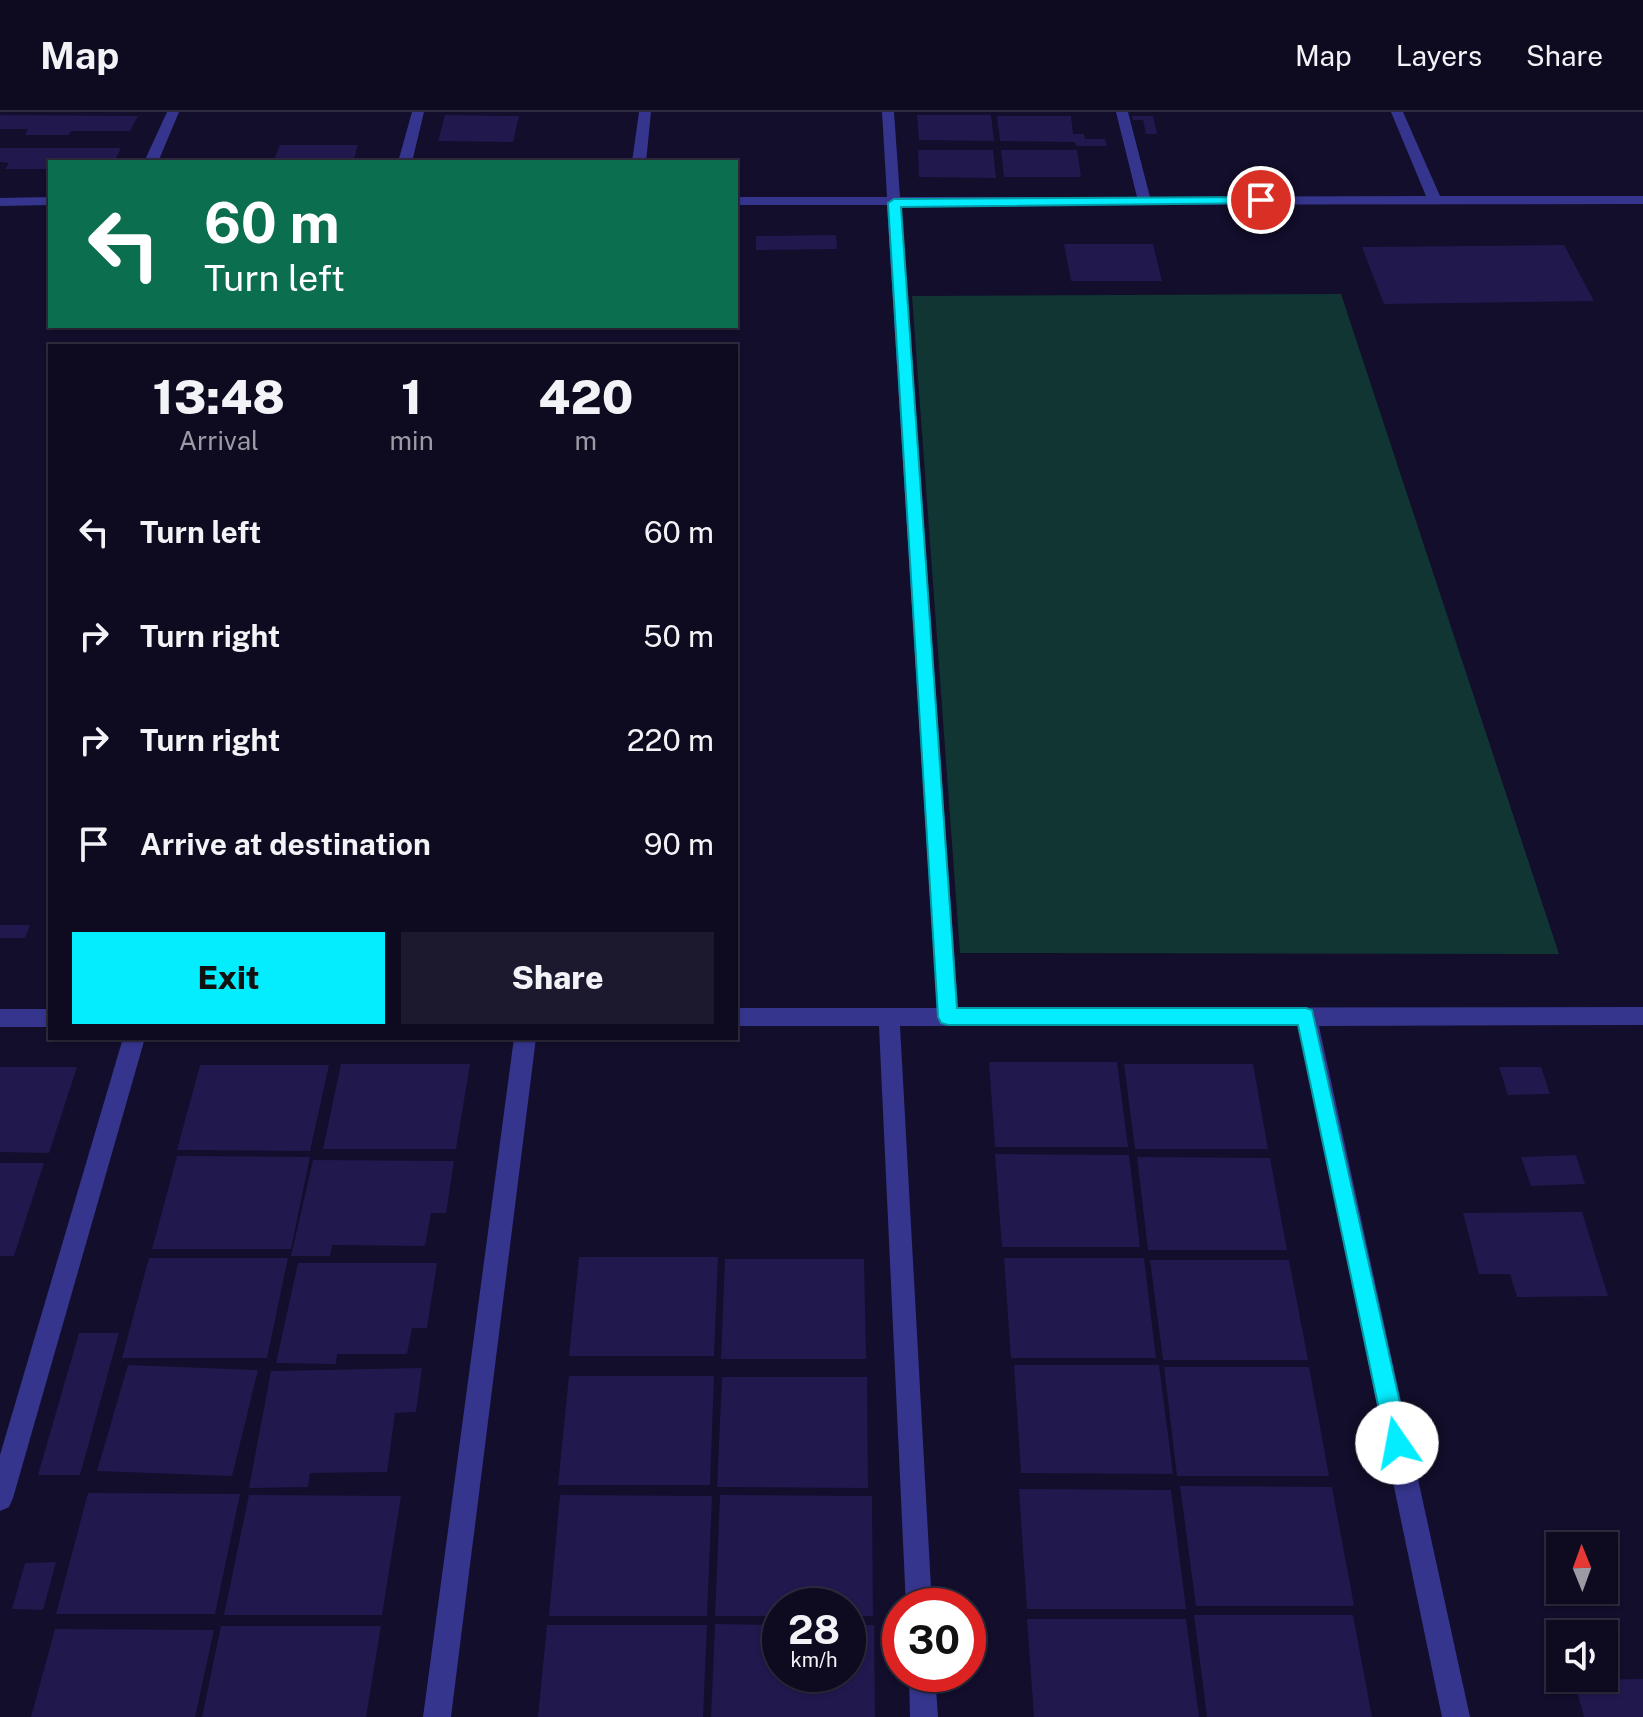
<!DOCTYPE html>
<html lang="en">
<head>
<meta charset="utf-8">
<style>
	:root { --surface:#0e0a20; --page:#1c182d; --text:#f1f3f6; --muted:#9b9aa5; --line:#2e2b3e; --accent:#04edff }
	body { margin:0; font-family:"Public Sans",sans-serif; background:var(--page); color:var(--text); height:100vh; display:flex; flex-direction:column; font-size:30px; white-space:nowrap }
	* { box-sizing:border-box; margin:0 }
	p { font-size:26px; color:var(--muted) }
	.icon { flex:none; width:44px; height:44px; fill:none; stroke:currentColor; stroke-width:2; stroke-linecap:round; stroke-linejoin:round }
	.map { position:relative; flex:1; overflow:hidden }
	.details { position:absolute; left:48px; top:232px; width:690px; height:696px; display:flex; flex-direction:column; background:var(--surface); border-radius:0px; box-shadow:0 2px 6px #0004,0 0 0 2px var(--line) }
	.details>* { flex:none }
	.top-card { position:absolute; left:48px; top:48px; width:690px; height:168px; border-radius:0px; box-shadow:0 2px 6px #0004,0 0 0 2px var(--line); background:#0b6e4f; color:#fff; overflow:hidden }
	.needle { width:52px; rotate:359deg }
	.fabs { position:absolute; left:1546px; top:1420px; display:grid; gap:16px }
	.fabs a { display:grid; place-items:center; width:72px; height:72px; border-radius:0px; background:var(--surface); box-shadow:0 2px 6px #0004,0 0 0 2px var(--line); font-size:40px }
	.speed { position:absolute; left:762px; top:1476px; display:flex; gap:16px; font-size:40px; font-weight:700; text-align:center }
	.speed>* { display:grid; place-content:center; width:104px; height:104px; border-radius:50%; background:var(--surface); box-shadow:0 2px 6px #0004,0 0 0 2px var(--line); line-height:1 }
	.speed small { font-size:20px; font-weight:400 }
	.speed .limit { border:12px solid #d22; background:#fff; color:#111 }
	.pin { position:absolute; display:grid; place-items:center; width:68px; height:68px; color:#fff; margin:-34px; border:4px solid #fff; border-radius:50%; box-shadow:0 2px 8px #0007 }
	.me { position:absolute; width:88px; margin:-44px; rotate:348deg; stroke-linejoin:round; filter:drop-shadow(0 0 6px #0008) }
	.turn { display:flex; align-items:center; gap:28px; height:168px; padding:0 24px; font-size:36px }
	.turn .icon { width:104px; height:104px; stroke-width:2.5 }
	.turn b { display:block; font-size:56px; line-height:68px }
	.eta { display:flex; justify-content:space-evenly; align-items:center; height:136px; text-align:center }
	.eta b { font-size:48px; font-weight:800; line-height:56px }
	.action { display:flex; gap:16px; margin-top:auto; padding:16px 24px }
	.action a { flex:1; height:92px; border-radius:0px; background:var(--accent); color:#111; font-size:32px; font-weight:800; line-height:92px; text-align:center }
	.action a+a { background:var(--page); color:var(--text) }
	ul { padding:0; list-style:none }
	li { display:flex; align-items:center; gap:24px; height:104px; padding:0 24px }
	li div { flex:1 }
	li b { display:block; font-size:30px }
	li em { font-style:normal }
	header { display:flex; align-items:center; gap:48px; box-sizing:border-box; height:112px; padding:0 40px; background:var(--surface); border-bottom:2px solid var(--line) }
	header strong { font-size:38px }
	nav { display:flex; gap:44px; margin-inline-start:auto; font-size:28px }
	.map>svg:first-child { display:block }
	.green { fill:#103533 }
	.building { fill:#21184e }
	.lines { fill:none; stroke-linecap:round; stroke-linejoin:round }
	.minor { fill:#35358e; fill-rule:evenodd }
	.route { fill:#04edff; stroke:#039aa6; stroke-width:2 }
</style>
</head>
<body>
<header>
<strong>Map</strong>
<nav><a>Map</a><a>Layers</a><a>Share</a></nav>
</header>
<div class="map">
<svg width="1643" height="1605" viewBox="0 0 1643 1605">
	<rect width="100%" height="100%" fill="#120e2b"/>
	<path class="green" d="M1341,182L1559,842L960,841L912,184Z"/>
	<g class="building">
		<path d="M0,3L138,4L130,19H71L69,23H25L28,17H0Z"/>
		<path d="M445,3L519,4L513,30L438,29Z"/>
		<path d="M917,3H991L994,29L919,28Z"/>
		<path d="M997,4H1071L1073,22H1084L1085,27H1105L1107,34H1076L1075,30L1000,29Z"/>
		<path d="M1132,4H1153L1157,22H1146L1143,8H1133Z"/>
		<path d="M280,33H358L353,50H273Z"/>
		<path d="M0,36H121L114,50H50V57H5L9,51L0,50Z"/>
		<path d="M918,38H993L996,66L919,65Z"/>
		<path d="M1001,38H1077L1081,65H1004Z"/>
		<path d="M836,123L837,137L756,138V124Z"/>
		<path d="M1064,132H1153L1162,169H1071Z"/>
		<path d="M1564,133L1594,189L1384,192L1362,135Z"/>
		<path d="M0,813H30L25,826H0Z"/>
		<path d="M989,950H1117L1128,1035H995Z"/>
		<path d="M341,952H470L456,1037H323Z"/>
		<path d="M1124,952H1253L1268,1037H1135Z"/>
		<path d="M200,953H329L310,1039L177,1038Z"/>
		<path d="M0,955H77L49,1041L0,1040Z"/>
		<path d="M1499,955H1541L1550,982L1508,983Z"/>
		<path d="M995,1042L1129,1043L1140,1135H1002Z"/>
		<path d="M1576,1043L1585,1072L1531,1074L1521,1045Z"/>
		<path d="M177,1044L310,1045L291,1137H152Z"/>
		<path d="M1137,1045L1270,1046L1287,1138H1148Z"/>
		<path d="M313,1048L454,1049L446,1101H431L425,1134L332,1133L330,1144H291Z"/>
		<path d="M0,1051H44L14,1144H0Z"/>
		<path d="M1582,1100L1608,1184L1517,1185L1510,1162H1479L1463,1101Z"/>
		<path d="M579,1145H718L714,1244H569Z"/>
		<path d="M149,1146H288L267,1246H122Z"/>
		<path d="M1004,1146H1144L1156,1246H1011Z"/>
		<path d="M725,1147H864L866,1247H721Z"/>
		<path d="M1150,1148H1289L1308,1248H1163Z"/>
		<path d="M298,1151H437L427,1216H412L407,1242H337L336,1252L276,1251Z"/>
		<path d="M79,1221H119L80,1363H38Z"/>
		<path d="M128,1253L258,1258L232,1364L97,1359Z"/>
		<path d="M1014,1253H1159L1173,1362L1021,1361Z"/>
		<path d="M1164,1255H1309L1329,1364H1177Z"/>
		<path d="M422,1256L416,1300L395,1301L387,1360L310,1361L308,1375L249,1376L271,1259Z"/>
		<path d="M569,1264H714L710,1373H558Z"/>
		<path d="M722,1265H867L868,1376L717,1375Z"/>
		<path d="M1180,1374L1332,1375L1354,1494H1196Z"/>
		<path d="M1019,1377L1171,1378L1186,1497H1027Z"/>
		<path d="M88,1381L240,1382L215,1502H56Z"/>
		<path d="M249,1383L401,1384L382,1503H224Z"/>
		<path d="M560,1383L712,1384L707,1504H549Z"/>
		<path d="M720,1383L872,1384L873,1504H848V1494H780V1504H715Z"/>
		<path d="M56,1450L43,1498L12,1497L25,1451Z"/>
		<path d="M1194,1503H1353L1372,1605H1207Z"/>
		<path d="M1027,1507H1186L1199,1605H1034Z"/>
		<path d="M715,1512L780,1513V1562H848V1513H874L875,1605H711Z"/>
		<path d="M547,1513H707L703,1605H538Z"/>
		<path d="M221,1514H381L366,1605H202Z"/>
		<path d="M55,1517L214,1518L195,1605H31Z"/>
		<path d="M1643,1567V1605H1584L1574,1568Z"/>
	</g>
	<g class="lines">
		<g class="minor">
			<path d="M167,0H179L158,50H144Z"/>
			<path d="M412,0H424L412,50H398Z"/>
			<path d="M639,0H651L646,50H632Z"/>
			<path d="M882,0H894L900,85H1137L1116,0H1128L1150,85L1426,84L1391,0H1403L1440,84H1643V92L901,93L958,896L1643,895V913L1319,914L1470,1605H1442L1298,914H900L932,1494H906L879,914H736V896H937L887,93H736V85H887Z"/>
			<path d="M50,85V93L0,94V86Z"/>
			<rect x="0" y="897" width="50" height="18"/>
			<path d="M123,926H145L13,1386L9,1395L0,1399V1343Z"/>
			<path d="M514,926H536L451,1605H423Z"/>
			<path d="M909,1562H935L938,1605H910Z"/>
		</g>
	</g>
	<path class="route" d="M1261,85L1267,88L1265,91L901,95L957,896H1306L1312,898L1409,1331L1405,1339L1397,1342L1389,1339L1386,1331L1298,913H948L941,911L938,905L888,91L894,87Z"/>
</svg>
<div class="fabs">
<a><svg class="needle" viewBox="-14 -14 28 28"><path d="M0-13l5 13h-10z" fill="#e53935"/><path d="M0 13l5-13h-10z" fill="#9b9aa5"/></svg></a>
<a><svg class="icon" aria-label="sound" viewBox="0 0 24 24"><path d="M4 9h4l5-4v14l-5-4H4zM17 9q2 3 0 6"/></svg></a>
</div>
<div class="speed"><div>28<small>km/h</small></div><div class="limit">30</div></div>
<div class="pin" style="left:1261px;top:88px;background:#d93025"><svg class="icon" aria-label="arrive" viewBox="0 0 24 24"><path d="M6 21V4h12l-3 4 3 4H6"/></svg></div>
<svg class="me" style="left:1397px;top:1331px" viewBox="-20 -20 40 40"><circle r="19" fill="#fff"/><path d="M0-13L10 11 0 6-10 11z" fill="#04edff"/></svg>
<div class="top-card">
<div class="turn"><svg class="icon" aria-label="left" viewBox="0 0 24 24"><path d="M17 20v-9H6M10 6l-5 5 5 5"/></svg><div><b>60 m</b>Turn left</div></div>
</div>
<section class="details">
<div class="eta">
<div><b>13:48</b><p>Arrival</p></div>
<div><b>1</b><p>min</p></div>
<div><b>420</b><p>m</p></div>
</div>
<ul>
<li><svg class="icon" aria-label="left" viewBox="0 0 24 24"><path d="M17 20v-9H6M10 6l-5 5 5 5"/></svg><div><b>Turn left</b></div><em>60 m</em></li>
<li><svg class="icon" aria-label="right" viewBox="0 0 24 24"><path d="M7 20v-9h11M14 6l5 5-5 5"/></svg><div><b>Turn right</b></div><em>50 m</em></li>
<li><svg class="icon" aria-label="right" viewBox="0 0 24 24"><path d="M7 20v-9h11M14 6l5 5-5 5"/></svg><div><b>Turn right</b></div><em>220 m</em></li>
<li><svg class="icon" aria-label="arrive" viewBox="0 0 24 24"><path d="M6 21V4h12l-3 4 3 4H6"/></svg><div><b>Arrive at destination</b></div><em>90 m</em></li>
</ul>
<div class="action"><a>Exit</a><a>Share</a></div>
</section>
</div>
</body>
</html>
